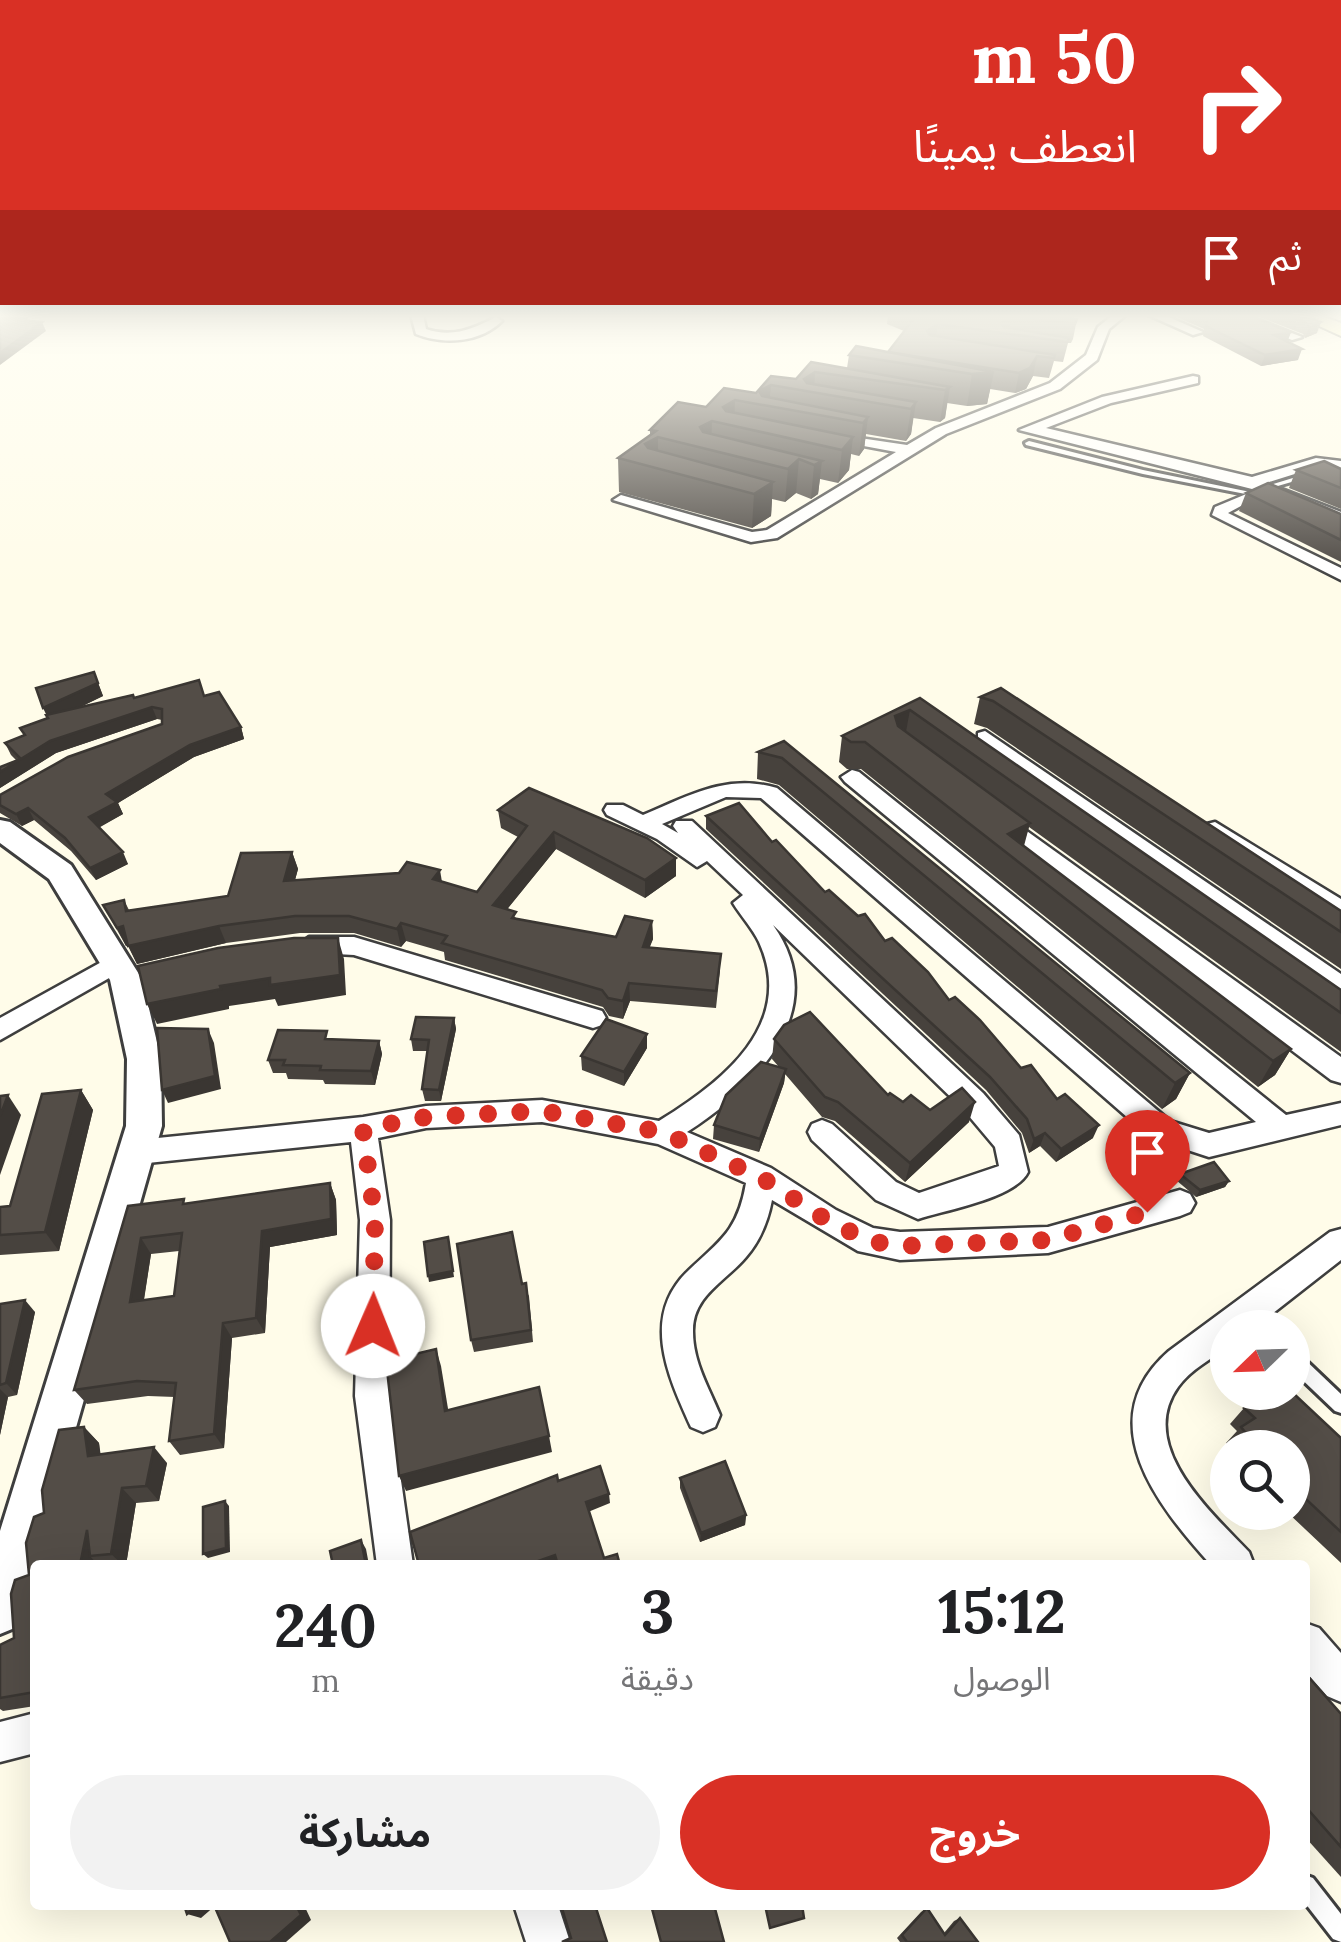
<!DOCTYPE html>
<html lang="ar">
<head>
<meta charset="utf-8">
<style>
	:root { --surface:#fff; --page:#f2f2f2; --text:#202124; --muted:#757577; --accent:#d93025 }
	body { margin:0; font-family:Lora,"Noto Sans Arabic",serif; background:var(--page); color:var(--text); direction:rtl; height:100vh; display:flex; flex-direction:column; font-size:38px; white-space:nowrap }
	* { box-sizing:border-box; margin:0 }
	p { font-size:32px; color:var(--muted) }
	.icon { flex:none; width:55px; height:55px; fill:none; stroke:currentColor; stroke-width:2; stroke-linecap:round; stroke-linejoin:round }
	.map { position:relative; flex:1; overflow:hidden; direction:ltr }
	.details { position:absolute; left:30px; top:1560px; width:1280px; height:350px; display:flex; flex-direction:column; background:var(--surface); border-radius:10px; box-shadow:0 10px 40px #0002; direction:rtl }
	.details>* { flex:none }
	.top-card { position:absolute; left:0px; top:0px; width:1342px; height:305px; box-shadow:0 10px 40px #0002; direction:rtl; background:#d93025; color:#fff; overflow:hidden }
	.needle { width:65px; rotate:247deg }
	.buttons { position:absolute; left:1210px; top:1310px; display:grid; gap:20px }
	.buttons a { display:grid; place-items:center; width:100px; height:100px; border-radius:50%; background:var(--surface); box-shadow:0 10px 40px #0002; font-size:50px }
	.pin { position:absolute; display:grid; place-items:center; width:85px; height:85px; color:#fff; margin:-102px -42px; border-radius:50% 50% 50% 0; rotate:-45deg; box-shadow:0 0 10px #0007 }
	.pin .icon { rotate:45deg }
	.me { position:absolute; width:110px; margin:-55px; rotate:1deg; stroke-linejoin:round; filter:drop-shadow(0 0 8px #0008) }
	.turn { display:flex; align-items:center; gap:35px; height:210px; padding:0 40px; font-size:45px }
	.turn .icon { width:130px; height:130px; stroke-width:2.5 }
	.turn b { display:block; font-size:70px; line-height:85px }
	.then { display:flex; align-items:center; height:95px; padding:0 40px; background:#0003; gap:20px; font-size:38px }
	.eta { display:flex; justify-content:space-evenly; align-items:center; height:170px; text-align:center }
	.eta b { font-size:60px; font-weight:700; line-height:70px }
	.button { display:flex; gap:20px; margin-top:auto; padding:20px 40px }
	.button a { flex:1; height:115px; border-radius:60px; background:var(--accent); color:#fff; font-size:40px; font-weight:700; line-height:115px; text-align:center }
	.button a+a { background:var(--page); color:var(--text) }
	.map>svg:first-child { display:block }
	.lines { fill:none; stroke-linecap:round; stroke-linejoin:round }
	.service-casing { stroke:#3e3e3e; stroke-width:6 }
	.minor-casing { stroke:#3e3e3e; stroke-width:5 }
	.tertiary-casing { stroke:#3e3e3e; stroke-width:6 }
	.secondary-casing { stroke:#2d2d2d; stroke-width:4 }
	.service { fill:#fff; fill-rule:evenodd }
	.minor { fill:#fff; fill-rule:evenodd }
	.tertiary { fill:#fff; fill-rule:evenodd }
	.secondary { fill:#fffca4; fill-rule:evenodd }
	.wall { fill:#47423d; fill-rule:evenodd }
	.shaded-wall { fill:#3a3632 }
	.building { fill:#534d47; stroke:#3a3632; stroke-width:2.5; fill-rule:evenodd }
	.route { stroke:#d93025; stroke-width:18; stroke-dasharray:0 32.4 }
</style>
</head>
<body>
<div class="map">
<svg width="1341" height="1942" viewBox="0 0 1341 1942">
	<rect width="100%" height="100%" fill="#fffce9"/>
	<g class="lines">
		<g class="service-casing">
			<g id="service">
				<path d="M1029,441L1143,470L1270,496L1266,498L1143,474L1026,445L1025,443Z"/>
				<path d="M1319,470L1341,472V476L1319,474L1267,489L1263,487Z"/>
				<path d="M1292,1351L1298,1353L1341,1394V1413L1335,1411L1292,1370Z"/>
				<path d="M1305,1875L1313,1878L1341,1914V1942L1333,1939L1305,1903Z"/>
			</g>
		</g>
		<g class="minor-casing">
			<g id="minor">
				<path d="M411,315H423L426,329C452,338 473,329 496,317L502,321C480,343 443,345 416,334Z"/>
				<path d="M1113,315H1126L1109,329L1097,360L1060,389L946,434L777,538L751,542L613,500L621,495L752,532L767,530L896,452L826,439V433L907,445L936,428L1050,383L1086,355L1098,327Z"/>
				<path d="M1148,315H1164L1203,332L1193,335Z"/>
				<path d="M1230,315H1246L1302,337L1292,340Z"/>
				<path d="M1193,376L1198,377V383L1111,403L1046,428L1252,477L1316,458L1341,461V471L1317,467L1266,483L1341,512V523L1265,493L1228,513L1341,568V580L1212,515L1215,507L1256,490L1019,430L1102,397Z"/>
				<path d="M985,731L1341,974V996L978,741V733Z"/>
				<path d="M852,770L859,772L1286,1115L1341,1103V1125L1209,1157L1151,1138L761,798L726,797L662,824L678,833L673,826L676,821H692L983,1093L1019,1135L1028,1172C1016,1198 946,1210 918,1219L876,1200L812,1140L808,1132L812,1124L822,1120L832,1124L896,1182L919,1193L999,1166L995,1147L963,1109L773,925C833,1009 757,1087 687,1132L771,1168L836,1210L873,1228L900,1232L1048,1227L1180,1190L1190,1194L1195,1203L1190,1212L1180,1216L1048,1253L900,1260L858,1251L772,1200C768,1221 760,1241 746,1257C725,1282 692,1296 693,1332C693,1362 709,1388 720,1415L715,1427L703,1432L691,1427C668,1376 640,1316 689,1270C721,1240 738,1230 746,1183L658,1144L542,1122L426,1128L378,1138L390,1220L389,1396L413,1565H377L355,1396L360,1220L351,1142L138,1164L128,1160L124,1152L128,1144L138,1140L363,1117L426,1106L542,1100L659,1121C721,1083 797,1025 759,942C753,929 741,916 733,903L743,895L707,861L697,867L657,839L607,815L604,810L607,805H623L643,815C688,796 727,773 777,788L1170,1121L1209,1133L1256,1122L845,782L841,777Z"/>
				<path d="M999,811L1341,1057V1083L1331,1080L991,823L988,818L991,813Z"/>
				<path d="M1215,822L1341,899V918L1207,834L1204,829L1207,824Z"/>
				<path d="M309,937H354L602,1011L606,1018L602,1025L593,1028L354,955L300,952L297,946Z"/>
				<path d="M116,954L125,957L128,963L125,969L0,1040V1018Z"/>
				<path d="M1341,1229V1260L1254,1328H1228V1347C1211,1359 1190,1370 1178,1387C1136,1446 1211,1512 1249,1552L1254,1565H1211C1158,1506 1089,1421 1169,1351L1330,1232Z"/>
				<path d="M1305,1623L1319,1628L1341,1653V1702L1327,1696L1305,1671Z"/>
				<path d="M35,1713V1753L0,1762V1722Z"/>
				<path d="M514,1905H558L570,1942H526Z"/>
			</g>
		</g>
		<g class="tertiary-casing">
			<path id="tertiary" d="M0,820L10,822L71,865L142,979L161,1059L162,1126L24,1610L17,1627L0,1634V1531L126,1126L127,1059L110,980L49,879L0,843Z"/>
		</g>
		<g class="secondary-casing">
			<path id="secondary" d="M1295,315H1319L1341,323V336Z"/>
		</g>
		<use href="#service" class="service"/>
		<use href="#minor" class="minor"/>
		<use href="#tertiary" class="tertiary"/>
		<use href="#secondary" class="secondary"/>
	</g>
	<g class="wall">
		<path d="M888,315H1041L1077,319L1073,339L1071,343H1068L1063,362L1054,361L1049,378L1033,376L1026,389L1015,393L990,389L987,404L967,406L947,403L945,418L940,422L913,418L911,434L906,441L866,434L864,449L859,456L851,454L849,470L838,483L820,479L818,494L811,499L796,493L785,502L772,499L771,516L752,528L619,492L618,458L650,435V430L706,407L756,393L771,376L796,379L811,362L847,368L849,355L888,352L904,331L887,324Z"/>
		<path d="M1172,315H1248L1291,332L1287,342L1298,360L1261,366L1203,336L1204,329Z"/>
		<path d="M1255,315H1302L1317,333L1305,338L1303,334Z"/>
		<path d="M1341,469V509L1289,488L1296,470Z"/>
		<path d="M1246,493L1341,514V562L1239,511Z"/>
		<path d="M94,672L103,696L80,707L134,698L204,696L241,727L244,739L194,757L118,803L123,814L99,827L128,864L96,880L71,851L34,820L22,826L0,813V795L162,724V720L157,719L56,753L0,788V767L16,760L11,755L5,743L24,735L20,728L48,718L36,688Z"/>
		<path d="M1001,688L1341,911V969L987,728L974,724L980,697Z"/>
		<path d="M920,698L1341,990V1052L1029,827L1024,846L1291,1049L1275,1075L1258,1087L861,769H847L839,762L842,736Z"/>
		<path d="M784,741L1190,1073L1176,1099L1162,1109L779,785L757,779L758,752Z"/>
		<path d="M498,810L676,876L645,898L556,849L507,909L517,919L616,937L652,921L653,939L649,947L720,971L716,1008L630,1001L623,1019L609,1016L603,1007L445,960L444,952L406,941L401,947L354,933H300L226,943L137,964L128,945L126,946L103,905L124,900L129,910L228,896L292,852L298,869L295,880L442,882L477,892L518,837L501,828Z"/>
		<path d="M706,816L772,842L825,892L885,941L1021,1068L1057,1099L1093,1138L1056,1162L1040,1146L1029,1153L1022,1133L986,1090L706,829Z"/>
		<path d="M454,1018L456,1029L441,1101H425L422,1089L428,1051H413L411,1039Z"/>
		<path d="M330,1039L379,1041L382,1054L375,1085L325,1084L323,1080L288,1079L286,1073H273L268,1060Z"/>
		<path d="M774,1039L903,1102L969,1122L905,1182L835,1121L822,1117L785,1074L784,1083L759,1152L713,1139L714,1125L779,1067L772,1059Z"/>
		<path d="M647,1048L624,1086L582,1070L581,1056Z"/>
		<path d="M81,1090L93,1110L59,1251L0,1255V1207L10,1206Z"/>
		<path d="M1180,1174L1229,1181L1225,1187L1196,1197L1176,1180Z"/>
		<path d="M330,1183L336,1200L337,1235L270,1247L265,1333L232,1338L224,1448L180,1455L169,1441L175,1397L148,1396L87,1404L74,1390L128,1206L186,1204ZM179,1251L174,1296L144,1300L151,1254Z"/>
		<path d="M522,1284L529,1296L533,1342L474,1352L471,1340Z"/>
		<path d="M0,1304L35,1312L17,1395L8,1397L0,1435Z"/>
		<path d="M1278,1401L1341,1438V1563L1287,1512H1292V1448H1230L1226,1443L1237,1431L1230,1424L1244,1408Z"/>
		<path d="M84,1427L99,1443L100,1454L167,1463L159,1501L136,1503L126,1565H100L99,1564L35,1565V1706L3,1711L0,1709V1645L14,1638L44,1513Z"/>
		<path d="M680,1478L746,1515L745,1525L700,1542L680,1488Z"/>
		<path d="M1305,1673L1341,1714V1877L1305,1837Z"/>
		<path d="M927,1908L944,1933L954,1921L960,1918L978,1942H900L897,1938L921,1912Z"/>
	</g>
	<g class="shaded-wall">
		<path d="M20,315H31L18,329L15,320Z"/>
		<path d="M1011,316L1008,334L1001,323Z"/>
		<path d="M42,322L46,331L0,365V353Z"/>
		<path d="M1321,322L1317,333L1305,338L1309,328Z"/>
		<path d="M938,324L935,343L927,331Z"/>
		<path d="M1291,332L1287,342L1274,335Z"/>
		<path d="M1302,349L1298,360L1261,366L1265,355Z"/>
		<path d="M1037,356L1033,376L1026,389L1015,393L1019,373Z"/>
		<path d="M815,372L814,392L804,379Z"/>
		<path d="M994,372L987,404L967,406L972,374Z"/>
		<path d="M771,385L769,406L759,391Z"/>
		<path d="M950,387L945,418L940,422L945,390Z"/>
		<path d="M735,400L734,426L723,407Z"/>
		<path d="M916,402L911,434L906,441L911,409Z"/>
		<path d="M868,417L864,449L859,456L863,423Z"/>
		<path d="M712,421L711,450L700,427Z"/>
		<path d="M658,437V469L645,444Z"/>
		<path d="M853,437L849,470L838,483L842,450Z"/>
		<path d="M799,459L796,493L785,502L788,469Z"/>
		<path d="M822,461L818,494L811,499L814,465Z"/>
		<path d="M773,482L771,516L752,528L754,494Z"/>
		<path d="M98,683L103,696L50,722L43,708Z"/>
		<path d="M152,707L157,719L56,753L0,788V772L50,741Z"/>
		<path d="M910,710L905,737L891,743L895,716Z"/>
		<path d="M241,727L244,739L194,757L118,803L123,814L95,830L89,817L106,794L190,745Z"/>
		<path d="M28,808L34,820L22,826L16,814Z"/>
		<path d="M1030,823L1022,850L1008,834Z"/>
		<path d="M554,832L556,849L496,923L493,905Z"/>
		<path d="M123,852L128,864L96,880L90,868Z"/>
		<path d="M292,852L298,869L290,898L284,881Z"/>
		<path d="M676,858V876L645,898V880Z"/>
		<path d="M440,870L443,888L433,879Z"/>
		<path d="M652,921L653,939L643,965V947Z"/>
		<path d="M401,923L406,941L401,947L397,929Z"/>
		<path d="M123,926L131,944L126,946L117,928Z"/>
		<path d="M219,926L226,943L137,964L128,946Z"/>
		<path d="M338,938L344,959L346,995L278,1006L275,999L229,1006V1009L157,1024L147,1004L220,986Z"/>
		<path d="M629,983L630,1001L623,1019V1001Z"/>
		<path d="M454,1018L456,1029L441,1101L439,1090Z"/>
		<path d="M208,1029L214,1043L221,1089L168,1103L162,1090Z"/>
		<path d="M647,1034V1048L624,1086V1072Z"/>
		<path d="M379,1041L382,1054L375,1085L371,1071Z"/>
		<path d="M1291,1049L1275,1075L1258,1087L1273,1061Z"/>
		<path d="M786,1069L784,1083L759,1152L760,1139Z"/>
		<path d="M1190,1073L1176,1099L1162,1109L1175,1083Z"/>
		<path d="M81,1090L93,1110L59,1251L45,1232Z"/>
		<path d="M8,1095L21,1115L0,1175V1116Z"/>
		<path d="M975,1102L969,1122L905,1182L910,1163Z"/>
		<path d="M1099,1125L1093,1138L1056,1162L1061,1149Z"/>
		<path d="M1045,1133L1040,1146L1029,1153L1034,1139Z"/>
		<path d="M1229,1181L1225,1187L1196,1197L1200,1190Z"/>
		<path d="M330,1183L336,1200L337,1235L270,1247L265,1333L256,1318L262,1231Z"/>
		<path d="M448,1237L454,1277L429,1282L428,1276Z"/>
		<path d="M141,1238L151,1254L141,1317L130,1302Z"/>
		<path d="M25,1300L35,1312L17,1395L6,1383Z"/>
		<path d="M223,1323L232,1338L224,1448L214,1434Z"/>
		<path d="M436,1349L441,1366L451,1427L445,1411Z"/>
		<path d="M0,1389L8,1397L0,1435Z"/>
		<path d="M84,1427L99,1443L103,1471L88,1456Z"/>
		<path d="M549,1436L552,1452L406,1491L399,1476Z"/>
		<path d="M154,1447L167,1463L159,1501L146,1486Z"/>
		<path d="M122,1488L136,1503L126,1565H123L111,1554Z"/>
		<path d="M609,1494L610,1503L588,1512L586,1502Z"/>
		<path d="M225,1501L229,1506L230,1552L208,1558L203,1554Z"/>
		<path d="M746,1515L745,1525L700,1542L701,1533Z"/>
		<path d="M87,1530L90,1556L98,1565H80Z"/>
		<path d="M361,1540L366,1549L369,1565H366Z"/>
		<path d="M555,1555L557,1563L553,1565H527Z"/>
		<path d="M197,1905H216L201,1918L187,1914Z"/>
		<path d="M296,1905H304L311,1920L286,1942H270Z"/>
	</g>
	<g class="building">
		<path d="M0,315H20L15,320L42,322L0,353Z"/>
		<path d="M914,315H1041L1077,319L1075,324L1011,316L1001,323L1004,327L1069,338L1067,342L938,324L927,331L930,335L1055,355L1054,358L1037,356L1030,368L1019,373L888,352L916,316Z"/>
		<path d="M1199,315H1248L1291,332L1274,335L1302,349L1265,355L1206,326L1208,318Z"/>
		<path d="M1285,315H1302L1321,322L1309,328L1307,323Z"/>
		<path d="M856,346L994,372L972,374L849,355Z"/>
		<path d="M811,362L950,387L945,390L815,372L804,379L807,383L916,402L911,409L771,385L759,391L762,396L868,417L863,423L735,400L723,407L726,411L853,437L842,450L712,421L700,427L703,432L822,461L814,465L799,459L788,469L658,437L645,444L648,448L773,482L754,494L618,458L656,431L650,430L678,402L706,407L724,388L756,393L771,376L796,379Z"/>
		<path d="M1324,461L1341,469V488L1296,470Z"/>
		<path d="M1268,483L1341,514V540L1246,493Z"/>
		<path d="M94,672L98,683L43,708L36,688Z"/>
		<path d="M199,680L204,696L219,692L241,727L190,745L106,794L117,802L89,817L123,852L90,868L65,838L28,808L16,814L0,805V795L68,757L162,724V709L152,707L50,741L0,772V767L21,759L5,743L25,735L20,728L48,718L46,715L133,695L134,698Z"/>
		<path d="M1001,688L1341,911V932L993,701L980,697Z"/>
		<path d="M920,698L1341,990V1013L910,710L895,716L898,726L1030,823L1008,834L1291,1049L1273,1061L865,742H851L842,736Z"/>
		<path d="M784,741L1190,1073L1175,1083L782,758L758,752Z"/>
		<path d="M529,788L647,838L676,858L645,880L554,832L493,905L516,912L512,918L616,937L625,916L652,921L643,947L721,954L716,991L629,983L623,1001L608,998L602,990L442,943L447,936L401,923L397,929L349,916H295L219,926L128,946L123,926L117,928L103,905L124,900L126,911L228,896L241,853L292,852L284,881L399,873L407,862L440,870L433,879L477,892L527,826L498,810Z"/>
		<path d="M739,803L772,842L776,840L825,892L829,890L858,916L865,914L885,941L892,938L928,972L949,1000L955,997L980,1020L1021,1068L1031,1065L1057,1099L1065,1094L1099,1125L1061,1149L1045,1133L1034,1139L1027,1119L990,1077L706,816Z"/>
		<path d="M294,938H338L340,975L270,985V978L220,986L221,989L147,1004L138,966L218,948Z"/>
		<path d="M810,1012L888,1095L890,1093L903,1102L911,1095L930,1110L962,1088L975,1102L910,1163L838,1102L825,1097L774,1039L784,1025Z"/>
		<path d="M416,1017L454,1018L439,1090L422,1089L429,1040L411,1039Z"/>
		<path d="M606,1019L647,1034L624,1072L581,1056Z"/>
		<path d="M157,1028L208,1029L215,1076L162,1090Z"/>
		<path d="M278,1030L327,1031L325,1039L379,1041L371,1071L320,1070L321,1066L283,1065L285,1060H268Z"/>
		<path d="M761,1062L786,1069L760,1139L714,1125L726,1095Z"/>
		<path d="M81,1090L45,1232L0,1235V1207L10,1206L42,1094Z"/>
		<path d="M8,1095L0,1116V1096Z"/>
		<path d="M1214,1162L1229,1181L1200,1190L1180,1174Z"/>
		<path d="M330,1183L331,1219L262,1231L256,1318L223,1323L214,1434L169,1441L176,1383L137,1381L74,1390L128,1206L184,1199L183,1204ZM182,1233L174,1296L130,1302L141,1238Z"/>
		<path d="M512,1232L522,1284L526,1283L531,1330L471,1340L457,1244Z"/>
		<path d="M448,1237L453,1271L428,1276L424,1242Z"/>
		<path d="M25,1300L6,1383L0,1385V1304Z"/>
		<path d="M436,1349L445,1411L539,1387L549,1436L399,1476L386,1361Z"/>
		<path d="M1266,1392H1270L1278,1401L1289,1392H1292L1341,1438V1532L1292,1486V1448H1258L1241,1427L1255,1418L1244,1408Z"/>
		<path d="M84,1427L88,1456L154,1447L146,1486L122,1488L111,1554L90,1556L87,1530L80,1565H35V1692L0,1698V1645L14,1638L11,1594L15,1580L29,1575L26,1543L34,1517L44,1513L42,1490L59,1430Z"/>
		<path d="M725,1461L746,1515L701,1533L680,1478Z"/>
		<path d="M600,1466L609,1494L586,1502L604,1558L617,1554L620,1565H558L555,1555L527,1565H419L410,1532L557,1475L558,1481Z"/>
		<path d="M225,1501L226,1548L203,1554V1507Z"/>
		<path d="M361,1540L366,1565H333L330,1551Z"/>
		<path d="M1305,1673L1341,1714V1847L1305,1806Z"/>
		<path d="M184,1905H197L187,1914Z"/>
		<path d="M214,1905H296L301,1915L270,1942H230Z"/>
		<path d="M561,1905H595L607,1942H562L571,1938Z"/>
		<path d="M651,1905H714L724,1942H661Z"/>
		<path d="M765,1905H802L804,1918L770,1928Z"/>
		<path d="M927,1908L945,1935L960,1918L978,1942H907L902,1935Z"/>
	</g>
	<linearGradient id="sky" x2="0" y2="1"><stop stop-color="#91c2ee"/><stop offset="0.54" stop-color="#fffef5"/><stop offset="1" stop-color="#fffef5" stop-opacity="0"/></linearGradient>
	<rect width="1341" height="586" fill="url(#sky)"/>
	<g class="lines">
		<path class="route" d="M373,1326L375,1220L363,1129L426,1117L542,1111L662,1132L762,1178L825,1219L869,1241L900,1246L1048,1240L1147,1212"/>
	</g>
</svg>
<div class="buttons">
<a><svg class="needle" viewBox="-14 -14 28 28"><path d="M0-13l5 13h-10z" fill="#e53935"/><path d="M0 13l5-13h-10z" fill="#757577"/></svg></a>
<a><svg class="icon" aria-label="search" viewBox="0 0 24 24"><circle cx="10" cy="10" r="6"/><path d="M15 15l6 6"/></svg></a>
</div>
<div class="pin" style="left:1147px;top:1212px;background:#d93025"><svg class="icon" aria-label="arrive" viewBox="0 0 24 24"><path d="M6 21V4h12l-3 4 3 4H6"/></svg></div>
<svg class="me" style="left:373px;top:1326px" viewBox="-20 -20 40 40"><circle r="19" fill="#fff"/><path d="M0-13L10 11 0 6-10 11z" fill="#d93025"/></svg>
<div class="top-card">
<div class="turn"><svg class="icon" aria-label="right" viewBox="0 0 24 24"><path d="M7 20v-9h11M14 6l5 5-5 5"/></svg><div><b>50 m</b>انعطف يمينًا</div></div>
<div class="then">ثم<svg class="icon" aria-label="arrive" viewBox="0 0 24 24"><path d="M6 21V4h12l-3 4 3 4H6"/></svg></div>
</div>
<section class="details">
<div class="eta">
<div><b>15:12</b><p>الوصول</p></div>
<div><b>3</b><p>دقيقة</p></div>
<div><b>240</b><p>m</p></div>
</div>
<div class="button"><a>خروج</a><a>مشاركة</a></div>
</section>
</div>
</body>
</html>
